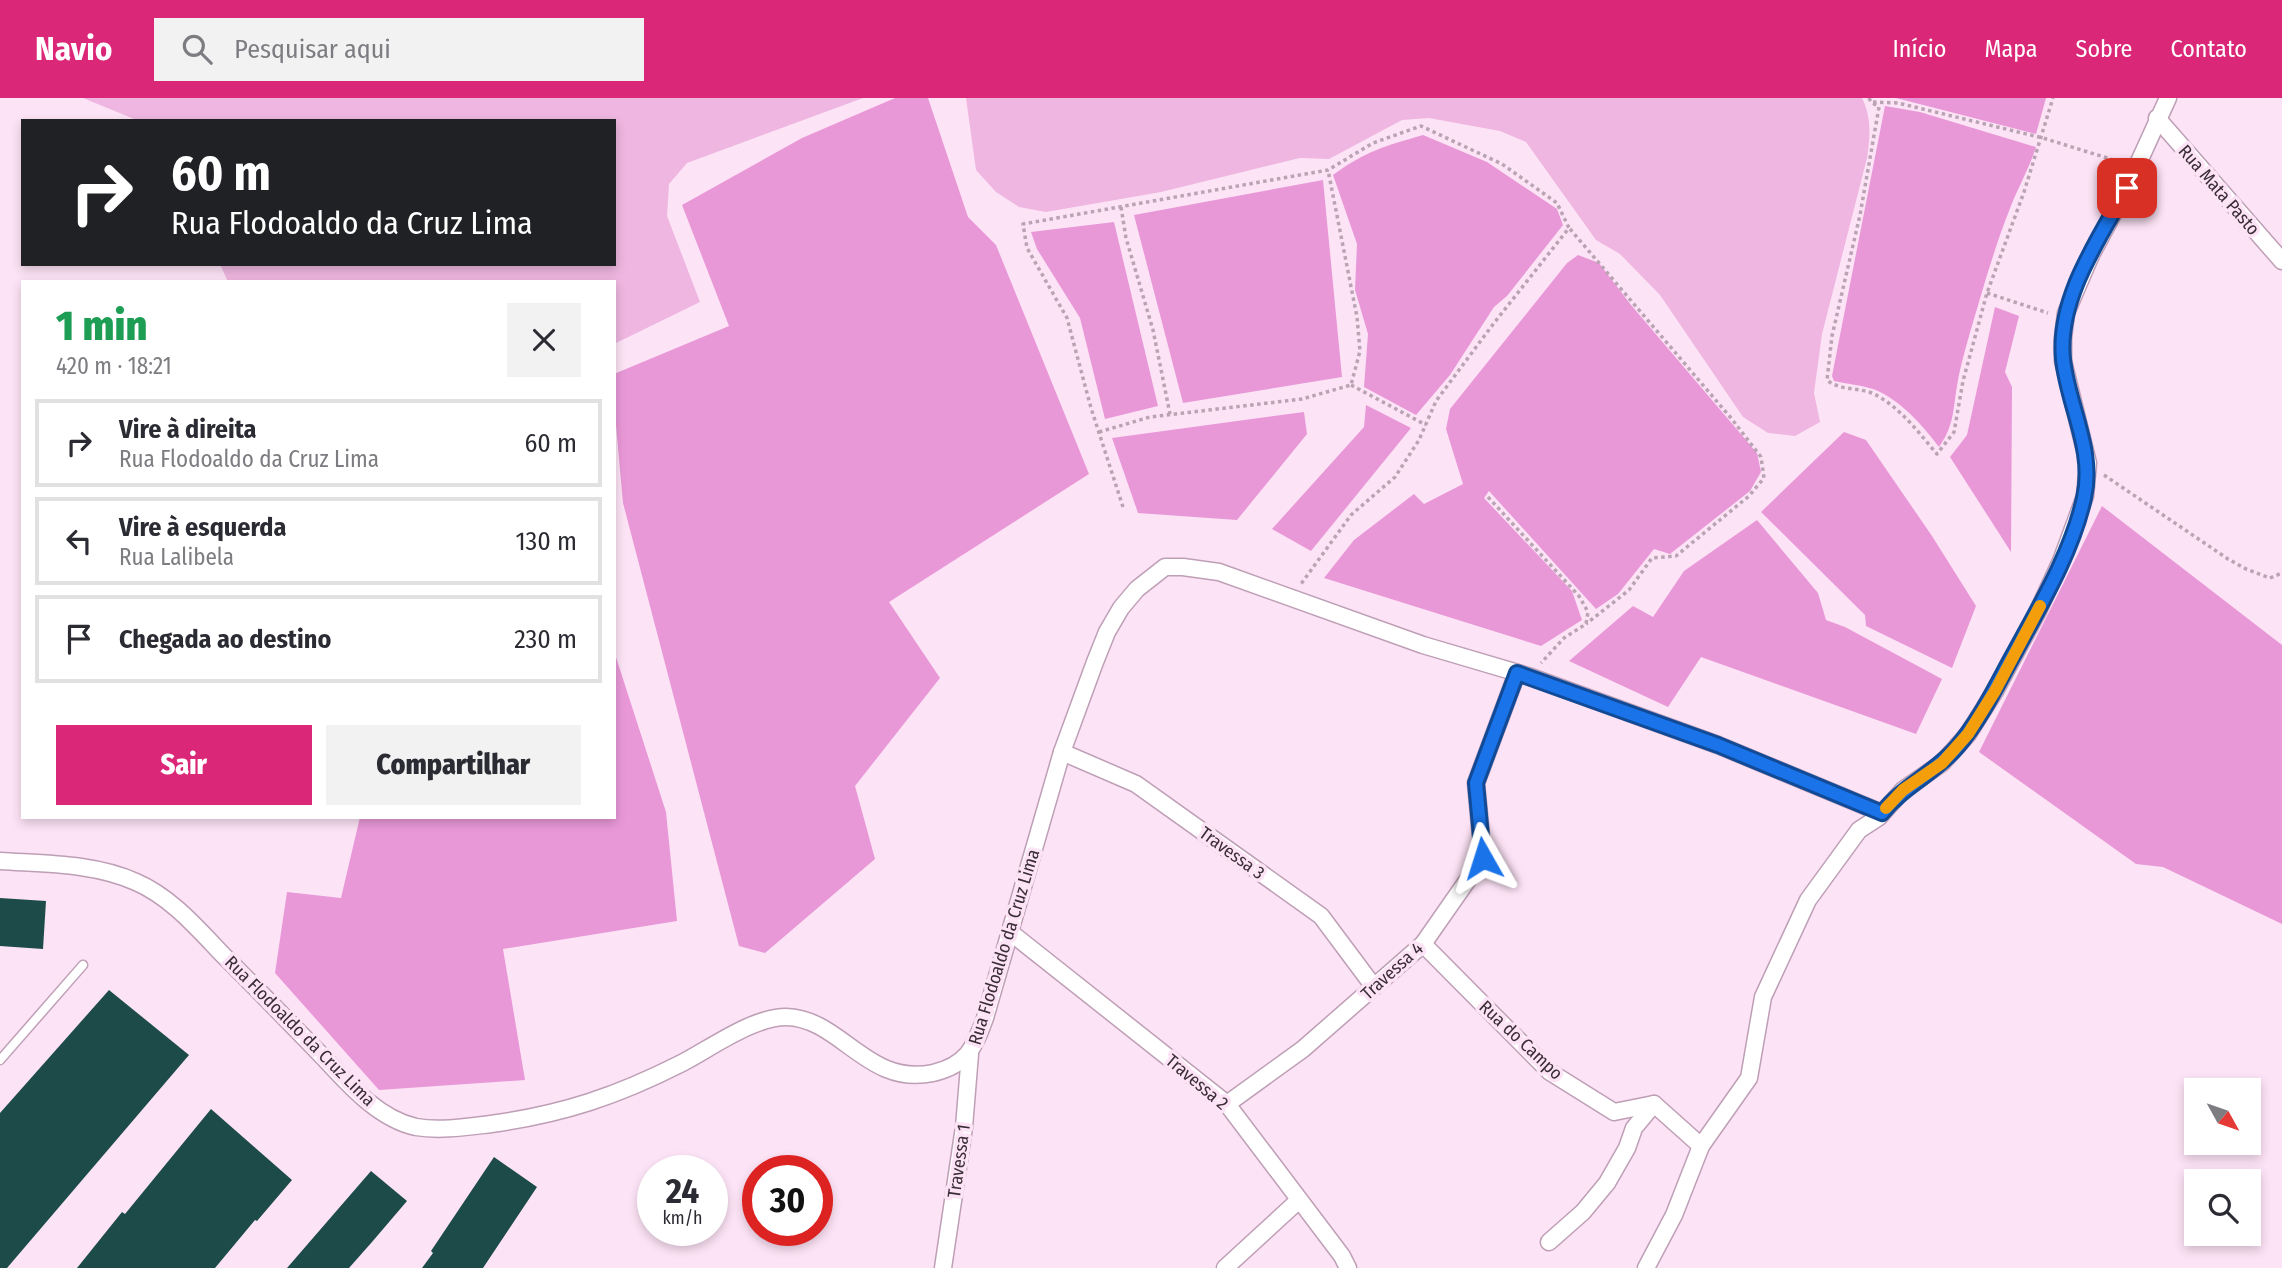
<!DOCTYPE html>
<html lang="pt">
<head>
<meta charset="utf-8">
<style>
	:root { --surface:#fff; --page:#f2f2f3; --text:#2b2b33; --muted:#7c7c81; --line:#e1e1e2; --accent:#db2777 }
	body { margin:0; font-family:"Fira Sans Condensed",sans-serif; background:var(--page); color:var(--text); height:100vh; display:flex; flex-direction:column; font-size:26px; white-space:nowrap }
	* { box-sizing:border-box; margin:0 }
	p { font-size:23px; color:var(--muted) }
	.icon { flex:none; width:38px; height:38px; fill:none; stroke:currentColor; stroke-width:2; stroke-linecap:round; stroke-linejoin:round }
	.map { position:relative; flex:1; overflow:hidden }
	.side { position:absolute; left:21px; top:182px; width:595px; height:539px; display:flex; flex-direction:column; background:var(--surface); border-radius:0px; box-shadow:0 4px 10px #0003 }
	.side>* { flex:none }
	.guide { position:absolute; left:21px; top:21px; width:595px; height:147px; border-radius:0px; box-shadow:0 4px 10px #0003; background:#202124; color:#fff; overflow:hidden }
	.needle { width:46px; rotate:130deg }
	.buttons { position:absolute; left:2184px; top:980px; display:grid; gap:14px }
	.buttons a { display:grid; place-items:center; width:77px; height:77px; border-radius:0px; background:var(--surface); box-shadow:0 4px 10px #0003; font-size:35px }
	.speed { position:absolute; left:637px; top:1057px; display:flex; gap:14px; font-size:35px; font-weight:700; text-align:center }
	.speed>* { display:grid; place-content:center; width:91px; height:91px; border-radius:50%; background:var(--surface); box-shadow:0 4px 10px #0003; line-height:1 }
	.speed small { font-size:18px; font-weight:400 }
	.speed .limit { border:10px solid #d22; background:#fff; color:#111 }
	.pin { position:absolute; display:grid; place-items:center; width:60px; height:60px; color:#fff; margin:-30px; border-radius:14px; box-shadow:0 4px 10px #0006 }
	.me { position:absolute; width:77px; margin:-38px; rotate:354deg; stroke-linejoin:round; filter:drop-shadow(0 0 5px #0008) }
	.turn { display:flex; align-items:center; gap:24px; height:147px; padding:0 35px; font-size:32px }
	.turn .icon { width:91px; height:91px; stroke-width:2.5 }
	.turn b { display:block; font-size:49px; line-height:60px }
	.round { display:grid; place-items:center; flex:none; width:74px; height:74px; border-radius:0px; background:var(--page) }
	.overview { display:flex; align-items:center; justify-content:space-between; height:119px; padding:0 35px }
	h1 { font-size:42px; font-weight:800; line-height:52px; color:#1e9e55 }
	.cta { display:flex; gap:14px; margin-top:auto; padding:14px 35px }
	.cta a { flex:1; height:80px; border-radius:0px; background:var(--accent); color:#fff; font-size:28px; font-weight:800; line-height:80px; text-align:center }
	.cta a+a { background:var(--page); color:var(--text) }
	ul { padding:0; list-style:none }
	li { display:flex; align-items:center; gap:21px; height:88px; margin:0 14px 10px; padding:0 21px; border:4px solid var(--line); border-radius:0px }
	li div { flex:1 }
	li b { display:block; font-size:26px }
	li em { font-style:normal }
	header { display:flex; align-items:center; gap:42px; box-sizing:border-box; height:98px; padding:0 35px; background:var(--accent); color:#fff }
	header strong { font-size:33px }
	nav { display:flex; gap:38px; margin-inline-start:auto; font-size:24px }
	.search { width:490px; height:63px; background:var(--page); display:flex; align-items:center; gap:18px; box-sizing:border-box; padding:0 24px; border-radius:0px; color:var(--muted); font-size:26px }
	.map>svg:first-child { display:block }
	.green { fill:#eeb6e0 }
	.water { fill:#e998d7 }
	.building { fill:#1c4b4a }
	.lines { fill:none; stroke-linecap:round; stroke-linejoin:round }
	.lane-casing { stroke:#be9fb6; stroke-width:11 }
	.street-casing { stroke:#be9fb6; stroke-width:19 }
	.path { stroke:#b9a4b3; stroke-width:3.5; stroke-dasharray:3.5 3.5; stroke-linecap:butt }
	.lane { stroke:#fff; stroke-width:8 }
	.street { stroke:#fff; stroke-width:16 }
	.route-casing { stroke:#114b97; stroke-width:18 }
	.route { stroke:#1a73e8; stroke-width:12 }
	.slow { stroke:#f59e0b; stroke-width:12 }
	.labels { text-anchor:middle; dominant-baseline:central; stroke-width:7; stroke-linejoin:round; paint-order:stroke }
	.street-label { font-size:18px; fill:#392d36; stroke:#fde3f6 }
</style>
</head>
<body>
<header>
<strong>Navio</strong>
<div class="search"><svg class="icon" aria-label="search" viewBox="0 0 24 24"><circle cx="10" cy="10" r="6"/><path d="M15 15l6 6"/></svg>Pesquisar aqui</div>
<nav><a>Início</a><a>Mapa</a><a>Sobre</a><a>Contato</a></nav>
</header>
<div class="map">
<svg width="2282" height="1170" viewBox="0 0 2282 1170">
	<rect width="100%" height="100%" fill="#fde3f6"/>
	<g class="green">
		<path d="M83,0H863L687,65L669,86L667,118L700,204L614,246V184H228L220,166H614V23H139Z"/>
		<path d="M966,0H1862C1872,21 1870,38 1867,60L1822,236L1814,295L1820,324L1795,338L1768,335L1743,319L1660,197L1620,156L1596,142L1526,44L1500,33L1429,20L1402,22L1329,61L1300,60L1161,94L1046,114L1019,109L996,94L976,72Z"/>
	</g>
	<g class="water">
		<path d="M895,0H928L968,119L996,147L1089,376L889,504L940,580L855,688L875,761L765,855L739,848L623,405L614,305V276L729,228L682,107L802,40Z"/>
		<path d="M1896,0H2046L2036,36Z"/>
		<path d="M1885,8L1920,14L2036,49C2029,71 2017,91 2009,113C1994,151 1983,191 1971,231C1966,249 1960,269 1957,288C1953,312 1954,328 1939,349C1922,327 1900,301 1873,291C1861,287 1847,286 1834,283L1832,278Z"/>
		<path d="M1423,37L1487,64L1557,111L1563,127L1507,198L1494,209L1450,277L1416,317L1364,289L1368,236L1355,192L1357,146L1333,77C1366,53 1385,48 1423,37Z"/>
		<path d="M1323,82L1342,279L1183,305L1134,117Z"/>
		<path d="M1114,124L1158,308L1105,321L1080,220L1037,151L1031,134Z"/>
		<path d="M1578,157L1599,165L1631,207L1757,355L1761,374L1750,393L1670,456L1654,451L1618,496L1596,511L1489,393L1484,400L1572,493L1582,522L1541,548L1324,480L1354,442L1414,396L1424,406L1463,386L1446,331L1450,311L1567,165Z"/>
		<path d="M1995,209L2019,218L2005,274L2012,289L2011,454L1950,359L1967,337Z"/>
		<path d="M1366,307L1411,330L1311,453L1272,431L1364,329Z"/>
		<path d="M1304,314L1307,336L1237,422L1138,415L1112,340Z"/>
		<path d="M1844,334L1866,342L1932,438L1976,508L1952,570L1866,528L1865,517L1761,414Z"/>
		<path d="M2102,408L2282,547V826L2163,769L2136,766L1979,654Z"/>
		<path d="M1757,422L1818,495L1826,522L1845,529L1942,581L1916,636L1701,559L1668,609L1569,563L1633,508L1653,519L1684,473Z"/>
		<path d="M614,553L666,714L677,823L503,851L525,982L379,992L275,875L287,794L341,800L360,719H614Z"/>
	</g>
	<g class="building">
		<path d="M0,800L46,803L43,851L0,848Z"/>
		<path d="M109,892L189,957L7,1170H0V1015Z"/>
		<path d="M211,1011L292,1082L257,1123L255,1122L215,1170H77L122,1114L125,1116Z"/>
		<path d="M494,1059L537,1089L483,1170H422L433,1155L431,1153Z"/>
		<path d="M371,1073L407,1103L372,1144L349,1170H287Z"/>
	</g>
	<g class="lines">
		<g class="lane-casing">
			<path id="lane" d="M0,962L83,867"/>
		</g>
		<g class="street-casing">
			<g id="street">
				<path d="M2157,20L2282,163"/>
				<path d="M1062,654L1136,686L1321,818L1374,889"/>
				<path d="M0,763C45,766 94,765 136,784C171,799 198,831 224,858C258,892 291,926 325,961C349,987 379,1021 416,1029C440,1033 466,1029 491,1026C563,1016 617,998 682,965C711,950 753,919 786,919C841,920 867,989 933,975C967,967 974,950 985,920L1062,654L1095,564L1107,534L1121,510L1137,491L1165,469H1183L1219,474L1423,547L1528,578L1718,647L1882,715"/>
				<path d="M1010,834L1227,1006L1342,1158L1348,1170"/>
				<path d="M1423,846L1550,974L1614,1014L1654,1006L1701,1048"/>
				<path d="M1227,1006L1303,951L1423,846L1483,760L1476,685L1517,575"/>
				<path d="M1549,1144L1583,1114L1607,1085L1627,1050L1634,1030L1654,1006"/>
				<path d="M943,1170L964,1029L970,956"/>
				<path d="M1225,1170L1299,1102"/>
				<path d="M1646,1170L1674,1117L1701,1048L1749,980L1763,899L1808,802L1859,732L1879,719L1903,692L1942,665L1968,636L1995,593L2038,513L2061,463L2085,398L2088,365L2063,263V240L2066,215L2091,157L2127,90L2168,0"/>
			</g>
		</g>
		<g class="path">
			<path d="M1869,0L1871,4L1879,9L1860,117L1832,238L1827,282C1840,293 1859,289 1874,296C1900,309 1919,335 1937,356L1954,334L1963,283L1987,195L2024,94L2053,0"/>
			<path d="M1873,4L1898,5L2043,40L2120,64"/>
			<path d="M1121,109L1126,140L1153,232L1170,316"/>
			<path d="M1570,131L1731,320L1761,359L1764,380L1749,398L1676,458L1652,460L1629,492L1586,526"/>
			<path d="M1987,195L2048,215"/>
			<path d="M1351,287L1426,327"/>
			<path d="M1099,334L1150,319L1302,301L1351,287L1360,253L1357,219L1328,72"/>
			<path d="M2104,377L2228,461L2246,471L2270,480L2282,475"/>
			<path d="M1488,399L1579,498L1588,514L1586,526L1564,540L1541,565"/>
			<path d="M1123,409L1091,310L1067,220L1027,150L1023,126L1328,72L1373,45L1421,28L1502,66L1557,105L1569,130L1494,225L1436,303L1419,342L1395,379L1351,417L1301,486"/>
		</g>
		<use href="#lane" class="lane"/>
		<use href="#street" class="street"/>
	</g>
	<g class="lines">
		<g class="route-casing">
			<path id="route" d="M1483,760L1476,685L1517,575L1718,647L1882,715C1903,688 1935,675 1957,649C1981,621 1997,586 2015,554C2041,506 2072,454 2084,400C2095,352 2068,308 2063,261C2057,200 2099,141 2127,90"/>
		</g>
		<use href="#route" class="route"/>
		<path class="slow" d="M1886,710L1903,692L1942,665L1968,636L1995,593L2040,508"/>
	</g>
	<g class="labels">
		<g class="street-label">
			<text transform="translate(2219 92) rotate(49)">Rua Mata Pasto</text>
			<text transform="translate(1232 755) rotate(36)">Travessa 3</text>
			<text transform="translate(1004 849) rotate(-73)">Rua Flodoaldo da Cruz Lima</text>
			<text transform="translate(1392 873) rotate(-42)">Travessa 4</text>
			<text transform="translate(300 933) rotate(45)">Rua Flodoaldo da Cruz Lima</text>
			<text transform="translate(1521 942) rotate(43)">Rua do Campo</text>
			<text transform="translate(1197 984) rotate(40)">Travessa 2</text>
			<text transform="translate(959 1063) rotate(-82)">Travessa 1</text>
		</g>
	</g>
</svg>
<div class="buttons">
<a><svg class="needle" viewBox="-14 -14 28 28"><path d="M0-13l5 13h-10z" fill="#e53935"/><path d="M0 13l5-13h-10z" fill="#7c7c81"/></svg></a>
<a><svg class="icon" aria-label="search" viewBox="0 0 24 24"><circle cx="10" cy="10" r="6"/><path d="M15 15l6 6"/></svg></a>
</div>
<div class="speed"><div>24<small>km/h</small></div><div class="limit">30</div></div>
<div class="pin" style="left:2127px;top:90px;background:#d93025"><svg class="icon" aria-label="arrive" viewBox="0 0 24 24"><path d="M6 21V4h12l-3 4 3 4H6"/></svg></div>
<svg class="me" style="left:1483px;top:760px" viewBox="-20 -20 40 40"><path d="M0-17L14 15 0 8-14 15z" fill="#1a73e8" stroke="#fff" stroke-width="4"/></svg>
<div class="guide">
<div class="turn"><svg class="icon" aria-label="right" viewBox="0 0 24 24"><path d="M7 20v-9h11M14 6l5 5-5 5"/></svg><div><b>60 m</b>Rua Flodoaldo da Cruz Lima</div></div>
</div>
<section class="side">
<div class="overview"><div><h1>1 min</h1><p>420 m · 18:21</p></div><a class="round"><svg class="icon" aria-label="close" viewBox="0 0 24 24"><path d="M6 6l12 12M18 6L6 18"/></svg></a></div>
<ul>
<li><svg class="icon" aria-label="right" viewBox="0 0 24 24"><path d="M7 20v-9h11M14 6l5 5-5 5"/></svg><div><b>Vire à direita</b><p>Rua Flodoaldo da Cruz Lima</p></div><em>60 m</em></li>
<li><svg class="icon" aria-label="left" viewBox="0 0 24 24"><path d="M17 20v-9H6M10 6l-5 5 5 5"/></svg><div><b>Vire à esquerda</b><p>Rua Lalibela</p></div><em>130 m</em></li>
<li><svg class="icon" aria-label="arrive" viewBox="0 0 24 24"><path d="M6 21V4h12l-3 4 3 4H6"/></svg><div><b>Chegada ao destino</b></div><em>230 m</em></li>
</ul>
<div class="cta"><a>Sair</a><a>Compartilhar</a></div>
</section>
</div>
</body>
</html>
